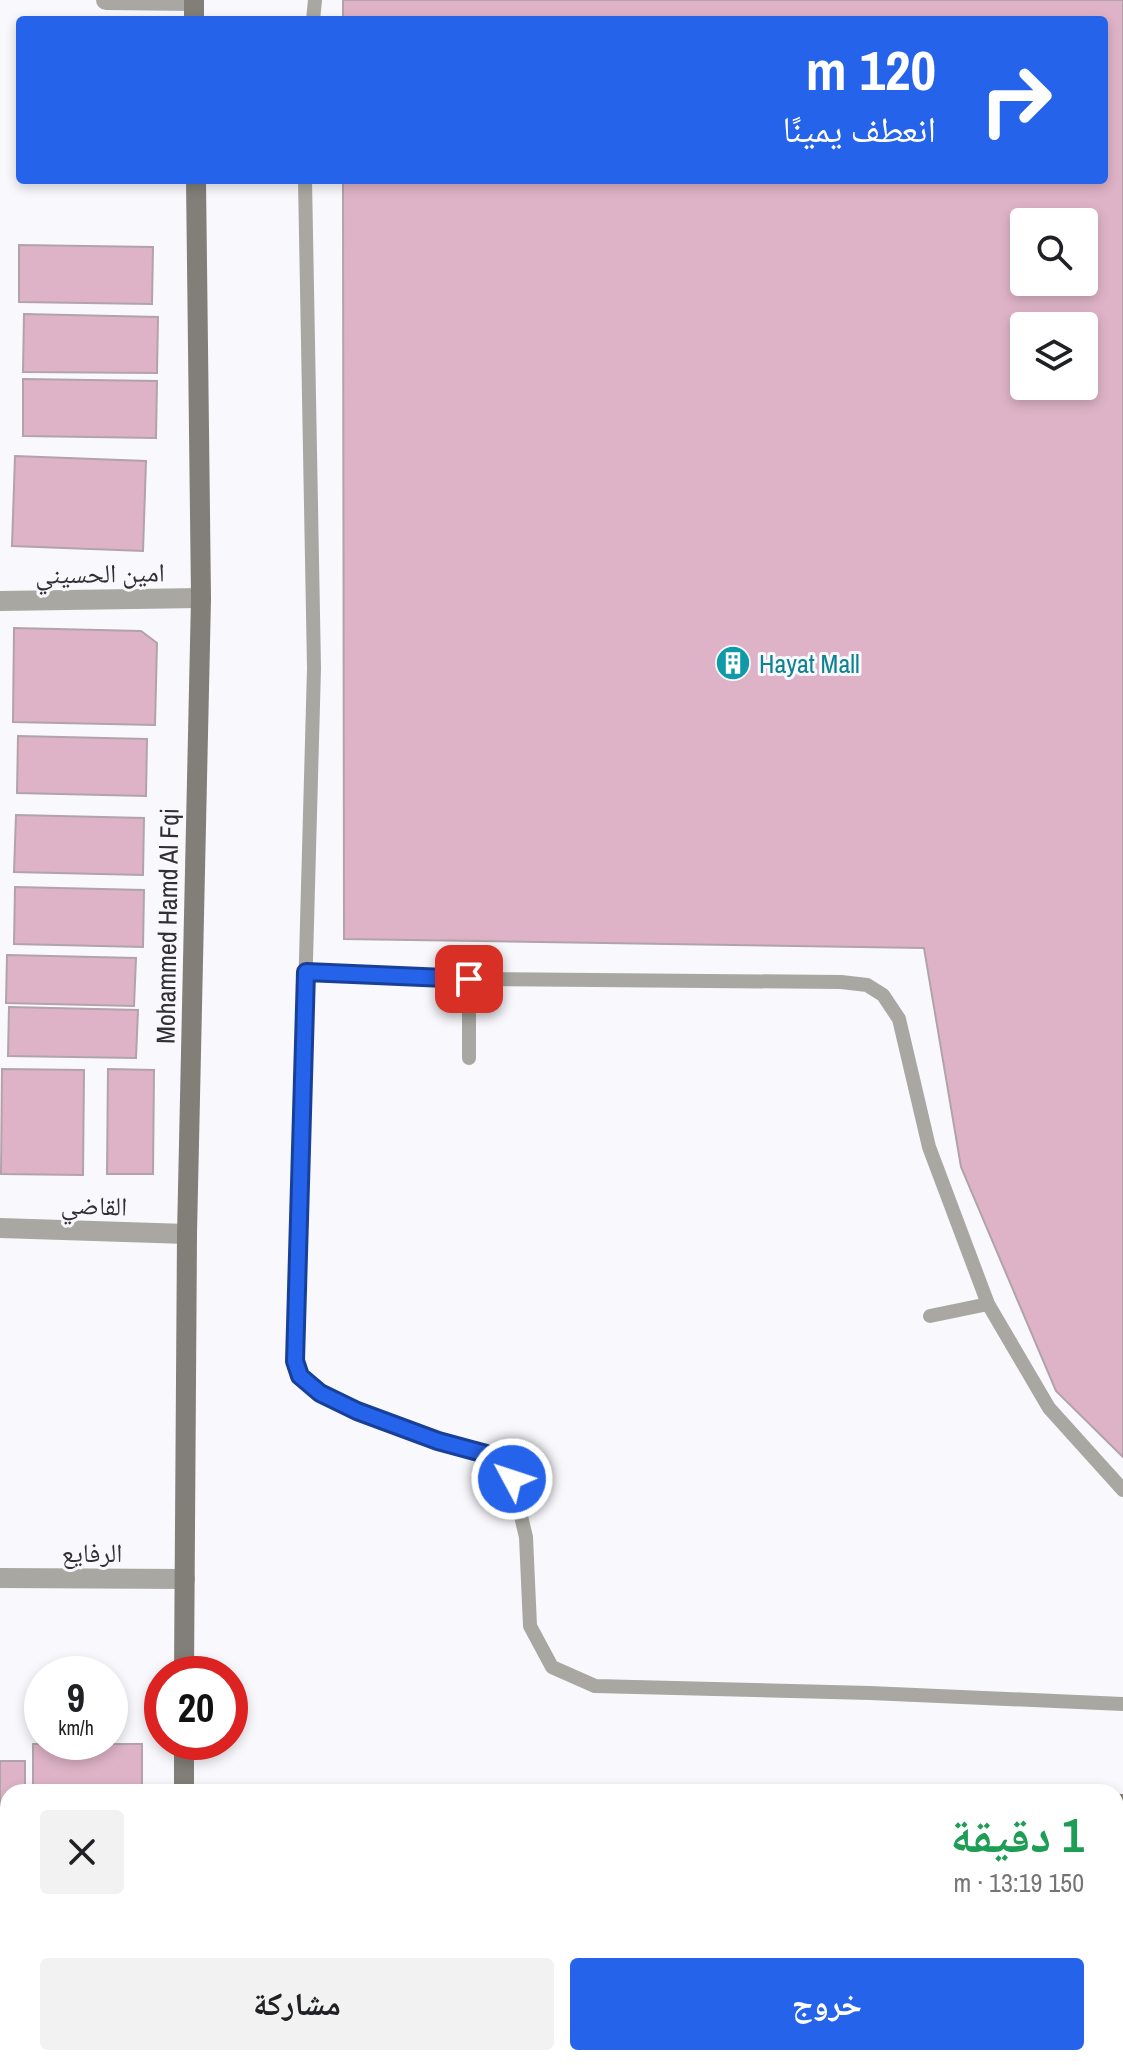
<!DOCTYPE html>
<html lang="ar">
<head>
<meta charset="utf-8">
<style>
	:root { --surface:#fff; --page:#f2f2f2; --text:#202124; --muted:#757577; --accent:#2563eb }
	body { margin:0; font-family:"Archivo Narrow","Noto Naskh Arabic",sans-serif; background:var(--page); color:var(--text); direction:rtl; height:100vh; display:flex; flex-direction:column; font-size:30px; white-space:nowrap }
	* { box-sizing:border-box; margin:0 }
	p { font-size:26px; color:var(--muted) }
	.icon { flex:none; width:44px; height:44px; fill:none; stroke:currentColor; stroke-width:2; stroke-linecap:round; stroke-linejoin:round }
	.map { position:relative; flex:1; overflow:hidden; direction:ltr }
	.side { position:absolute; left:0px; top:1784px; width:1124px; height:282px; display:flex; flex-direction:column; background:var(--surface); border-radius:24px 24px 0 0; box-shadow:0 4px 12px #0003; direction:rtl }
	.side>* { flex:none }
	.banner { position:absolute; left:16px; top:16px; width:1092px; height:168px; border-radius:8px; box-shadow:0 4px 12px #0003; direction:rtl; background:#2563eb; color:#fff; overflow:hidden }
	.controls { position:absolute; left:1010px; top:208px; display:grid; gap:16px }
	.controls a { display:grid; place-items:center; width:88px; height:88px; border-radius:8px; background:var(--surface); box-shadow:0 4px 12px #0003; font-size:40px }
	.speed { position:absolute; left:24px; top:1656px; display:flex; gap:16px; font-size:40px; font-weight:700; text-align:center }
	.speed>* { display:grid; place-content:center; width:104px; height:104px; border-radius:50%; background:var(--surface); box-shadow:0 4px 12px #0003; line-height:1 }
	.speed small { font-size:20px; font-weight:400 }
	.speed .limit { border:12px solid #d22; background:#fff; color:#111 }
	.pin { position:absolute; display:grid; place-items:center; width:68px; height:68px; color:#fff; margin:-34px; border-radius:16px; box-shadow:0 4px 12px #0006 }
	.me { position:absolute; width:88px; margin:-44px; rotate:310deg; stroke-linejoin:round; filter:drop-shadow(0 0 6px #0008) }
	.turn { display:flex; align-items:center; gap:28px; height:168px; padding:0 40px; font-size:36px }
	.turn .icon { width:104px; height:104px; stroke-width:2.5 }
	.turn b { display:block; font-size:56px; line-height:68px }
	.round { display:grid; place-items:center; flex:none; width:84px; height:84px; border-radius:8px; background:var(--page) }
	.headline { display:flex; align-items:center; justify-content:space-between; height:136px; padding:0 40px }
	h1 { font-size:48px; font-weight:700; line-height:60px; color:#1e9e55 }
	.button { display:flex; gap:16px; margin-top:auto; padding:16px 40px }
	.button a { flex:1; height:92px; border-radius:8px; background:var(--accent); color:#fff; font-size:32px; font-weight:700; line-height:92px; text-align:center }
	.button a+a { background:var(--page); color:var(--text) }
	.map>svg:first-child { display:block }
	.building { fill:#dfb3c7; stroke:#b1a3a9; stroke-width:2; fill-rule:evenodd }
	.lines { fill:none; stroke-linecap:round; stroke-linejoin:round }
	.lane { stroke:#a8a7a1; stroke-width:14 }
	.street { stroke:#a8a7a1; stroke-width:20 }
	.secondary { stroke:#817f77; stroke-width:20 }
	.route-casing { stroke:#184099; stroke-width:20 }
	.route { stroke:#2563eb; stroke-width:14 }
	.labels { text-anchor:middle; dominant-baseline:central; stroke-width:6; stroke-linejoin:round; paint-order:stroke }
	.street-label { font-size:26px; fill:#312f34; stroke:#f9f8fd }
	.culture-label { font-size:26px; fill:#0d838f; stroke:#f9f8fd; text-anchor:start }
</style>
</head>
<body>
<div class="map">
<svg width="1123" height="2065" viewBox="0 0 1123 2065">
	<rect width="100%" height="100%" fill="#f9f8fd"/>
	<g class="building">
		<path d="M343,0H1123V1457L1056,1391L961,1167L924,948L344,939L343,180H1104V20H343ZM1024,222H1084V282H1024ZM1024,326H1084V386H1024Z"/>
		<path d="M19,245L153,247L152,304L19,302Z"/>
		<path d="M24,314L158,317L157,373L23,372Z"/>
		<path d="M23,379L157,381L156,438L23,436Z"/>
		<path d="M15,456L146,461L143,551L12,546Z"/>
		<path d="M14,628L141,631L157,643L155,725L13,722Z"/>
		<path d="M18,736L147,739L146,796L17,793Z"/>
		<path d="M16,815L144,818L143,875L14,872Z"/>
		<path d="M15,887L144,890L143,947L14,944Z"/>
		<path d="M7,955L136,958L134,1006L6,1003Z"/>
		<path d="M9,1007L138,1010L136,1058L8,1056Z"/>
		<path d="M2,1069L84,1070L83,1175L1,1174Z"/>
		<path d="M108,1069L154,1070L153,1174H107Z"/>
		<rect x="33" y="1744" width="109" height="48"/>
		<path d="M0,1761H25V1792H8V1886H0Z"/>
		<path d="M1116,1831L1123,1836V2065H724V2058H1116Z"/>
		<rect x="0" y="1890" width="8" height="125"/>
		<path d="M0,2022H8V2058H23V2065H0Z"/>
		<rect x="30" y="2058" width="125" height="7"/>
		<rect x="253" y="2058" width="223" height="7"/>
		<path d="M484,2058H533L534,2065H484Z"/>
		<rect x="539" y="2058" width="50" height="7"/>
		<path d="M604,2058H653L654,2065H604Z"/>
		<rect x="660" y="2058" width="50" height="7"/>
	</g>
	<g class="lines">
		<g class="lane">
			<path d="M313,20L315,0"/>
			<path d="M305,180L314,668L295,1361L300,1376L320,1393L357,1411L438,1441L486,1454L512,1479L526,1537L530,1626L552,1667L595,1686L870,1693L1123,1704"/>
			<path d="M306,972L469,979L841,982L867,985L883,995L899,1019L929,1147L988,1304L1049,1408L1123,1490"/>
			<path d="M469,979V1058"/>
			<path d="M930,1316L988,1304"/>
		</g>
		<g class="street">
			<path d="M106,0L194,1"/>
			<path d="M0,601L201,598"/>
			<path d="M0,1228L187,1234"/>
			<path d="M0,1578L185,1579"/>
		</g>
		<g class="secondary">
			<path d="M194,0V20"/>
			<path d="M184,1674L187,1234L201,598L196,180"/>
			<path d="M184,1792V1742"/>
			<path d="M1116,1804H1123"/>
			<path d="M185,2058V2065"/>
		</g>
	</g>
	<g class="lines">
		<g class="route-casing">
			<path id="route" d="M469,979L306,972L295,1361L300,1376L320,1393L357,1411L438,1441L486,1454L512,1479"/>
		</g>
		<use href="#route" class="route"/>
	</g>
	<defs>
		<g id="building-disc" transform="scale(1.8)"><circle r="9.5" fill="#0f9aa8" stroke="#f9f8fd"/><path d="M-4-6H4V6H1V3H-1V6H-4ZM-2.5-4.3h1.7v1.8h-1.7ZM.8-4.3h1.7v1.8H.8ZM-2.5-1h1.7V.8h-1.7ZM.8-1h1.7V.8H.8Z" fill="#fff"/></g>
	</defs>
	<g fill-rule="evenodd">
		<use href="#building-disc" x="733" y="663"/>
	</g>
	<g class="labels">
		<g class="street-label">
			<text transform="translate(100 573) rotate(-1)">امين الحسيني</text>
			<text transform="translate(167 926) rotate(-89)">Mohammed Hamd Al Fqi</text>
			<text transform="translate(94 1205) rotate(2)">القاضي</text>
			<text x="92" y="1552">الرفايع</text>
		</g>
		<g class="culture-label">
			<text x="759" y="663">Hayat Mall</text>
		</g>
	</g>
</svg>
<div class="controls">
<a><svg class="icon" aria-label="search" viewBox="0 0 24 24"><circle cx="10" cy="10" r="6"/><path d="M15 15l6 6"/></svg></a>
<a><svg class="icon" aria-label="layers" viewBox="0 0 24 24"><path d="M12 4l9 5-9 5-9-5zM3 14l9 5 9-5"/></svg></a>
</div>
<div class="speed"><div>9<small>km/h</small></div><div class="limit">20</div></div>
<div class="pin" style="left:469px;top:979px;background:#d93025"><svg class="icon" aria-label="arrive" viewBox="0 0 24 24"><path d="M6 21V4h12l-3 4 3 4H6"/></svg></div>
<svg class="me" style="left:512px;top:1479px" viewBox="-20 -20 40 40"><circle r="17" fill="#2563eb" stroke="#fff" stroke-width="3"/><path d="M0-11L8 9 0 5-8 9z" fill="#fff"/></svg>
<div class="banner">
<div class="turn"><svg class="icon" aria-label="right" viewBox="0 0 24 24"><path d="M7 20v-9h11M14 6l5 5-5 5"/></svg><div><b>120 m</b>انعطف يمينًا</div></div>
</div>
<section class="side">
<div class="headline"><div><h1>1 دقيقة</h1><p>150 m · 13:19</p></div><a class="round"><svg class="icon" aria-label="close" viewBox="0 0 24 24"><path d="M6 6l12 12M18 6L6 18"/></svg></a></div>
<div class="button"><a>خروج</a><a>مشاركة</a></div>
</section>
</div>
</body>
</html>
